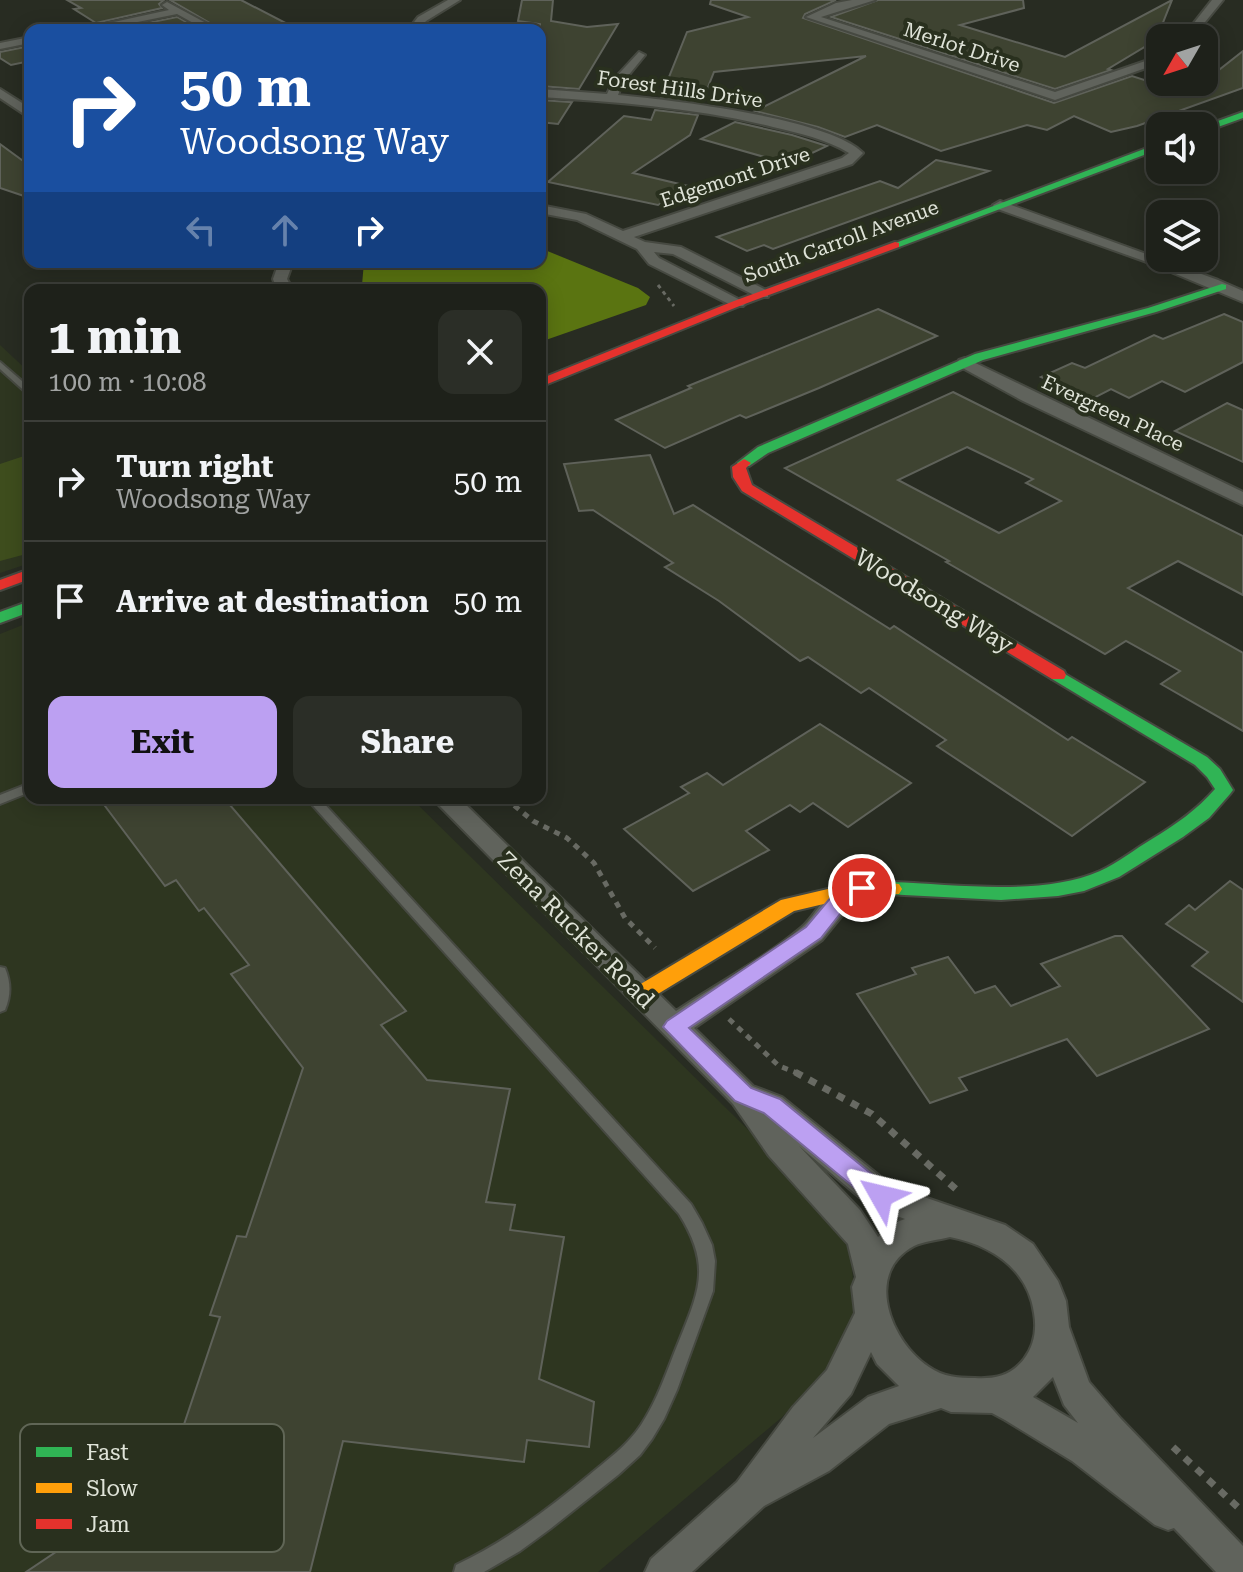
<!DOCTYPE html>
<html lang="en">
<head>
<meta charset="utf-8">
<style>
	:root { --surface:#1e211a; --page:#2b2e27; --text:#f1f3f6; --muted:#a1a3a2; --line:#3c3e39; --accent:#bca0f2 }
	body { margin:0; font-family:"Roboto Serif",serif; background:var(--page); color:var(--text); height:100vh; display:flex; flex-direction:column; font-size:30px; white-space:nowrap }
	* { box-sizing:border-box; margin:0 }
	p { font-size:26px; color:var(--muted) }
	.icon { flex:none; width:44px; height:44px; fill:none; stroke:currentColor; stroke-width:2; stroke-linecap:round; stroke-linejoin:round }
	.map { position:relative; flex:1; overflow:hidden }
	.panel { position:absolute; left:24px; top:284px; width:522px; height:520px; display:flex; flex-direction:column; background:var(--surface); border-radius:16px; box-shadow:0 4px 20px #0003,0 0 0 2px var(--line) }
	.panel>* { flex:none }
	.hud { position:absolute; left:24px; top:24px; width:522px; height:244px; border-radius:16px; box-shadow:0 4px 20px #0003,0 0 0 2px var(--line); background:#1a4fa0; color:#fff; overflow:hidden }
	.needle { width:52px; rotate:231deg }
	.fabs { position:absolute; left:1146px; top:24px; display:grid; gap:16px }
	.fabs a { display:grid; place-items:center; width:72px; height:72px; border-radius:16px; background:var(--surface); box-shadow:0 4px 20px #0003,0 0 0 2px var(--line); font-size:40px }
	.pin { position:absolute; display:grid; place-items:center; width:68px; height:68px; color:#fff; margin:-34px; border:4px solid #fff; border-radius:50%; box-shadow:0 2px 8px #0007 }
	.me { position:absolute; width:88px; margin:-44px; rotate:307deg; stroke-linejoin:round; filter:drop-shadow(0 0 6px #0008) }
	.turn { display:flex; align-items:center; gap:28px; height:168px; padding:0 24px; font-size:36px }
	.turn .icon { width:104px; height:104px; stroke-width:2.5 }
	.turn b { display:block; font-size:56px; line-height:68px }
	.lanes { display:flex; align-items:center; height:76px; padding:0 24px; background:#0003; justify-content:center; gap:40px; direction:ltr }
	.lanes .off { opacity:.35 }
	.round { display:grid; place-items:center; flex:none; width:84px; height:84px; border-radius:16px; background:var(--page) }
	.summary { display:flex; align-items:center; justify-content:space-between; height:136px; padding:0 24px }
	h1 { font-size:48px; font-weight:700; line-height:60px }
	.action { display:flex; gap:16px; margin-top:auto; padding:16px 24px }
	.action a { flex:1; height:92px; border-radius:16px; background:var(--accent); color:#111; font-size:32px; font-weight:700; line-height:92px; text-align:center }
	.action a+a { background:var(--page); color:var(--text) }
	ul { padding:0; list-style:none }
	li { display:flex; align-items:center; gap:24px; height:120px; padding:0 24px; border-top:2px solid var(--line) }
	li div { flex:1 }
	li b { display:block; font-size:30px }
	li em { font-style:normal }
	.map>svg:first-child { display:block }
	.built { fill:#2e3620 }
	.green { fill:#3e4d1d }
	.water { fill:#5a7411 }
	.building { fill:#3e4331; stroke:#5f625a; stroke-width:2; fill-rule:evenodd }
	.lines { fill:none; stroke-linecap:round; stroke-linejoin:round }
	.lane-casing { stroke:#464941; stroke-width:4 }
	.street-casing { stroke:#464941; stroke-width:4 }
	.fast-casing { stroke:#464941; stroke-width:4 }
	.slow-casing { stroke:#464941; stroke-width:4 }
	.jam-casing { stroke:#464941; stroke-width:4 }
	.path-far2 { stroke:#686a63; stroke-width:3; stroke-dasharray:4 4; stroke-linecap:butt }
	.path-far1 { stroke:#686a63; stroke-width:5; stroke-dasharray:6 6; stroke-linecap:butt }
	.path { stroke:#686a63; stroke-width:7; stroke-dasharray:8 8; stroke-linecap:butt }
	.lane { fill:#60635c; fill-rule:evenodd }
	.street { fill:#60635c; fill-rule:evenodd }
	.fast { fill:#30b455; fill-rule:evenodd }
	.slow { fill:#ff9f0a; fill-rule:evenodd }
	.jam { fill:#e5322d; fill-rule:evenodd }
	.route { fill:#bca0f2; stroke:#7a689d; stroke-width:2 }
	.labels { text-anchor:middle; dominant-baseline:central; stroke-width:8; stroke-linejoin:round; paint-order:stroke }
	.far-street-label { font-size:20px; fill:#dfe3d8; stroke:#29301e }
	.street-label { font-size:24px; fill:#dfe3d8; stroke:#29301e }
	.key { fill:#29301e; stroke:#606656; stroke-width:2 }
	.key-label { font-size:22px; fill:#dfe3d8 }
</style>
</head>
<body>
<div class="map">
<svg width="1243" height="1572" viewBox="0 0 1243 1572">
	<rect width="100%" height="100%" fill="#282c22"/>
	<g class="built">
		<path d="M0,345L30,373V563L0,573Z"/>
		<path d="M30,622V798H411L793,1174L850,1250L856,1309L835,1364L781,1418L598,1572H0V634Z"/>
	</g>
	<path class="green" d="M30,454V553L0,561V464Z"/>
	<path class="water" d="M540,248L638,288L650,297L646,305L540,342V290H369L362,285L364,262H540Z"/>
	<g class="building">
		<path d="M67,0H164L159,4L162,8L96,23L74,9L81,8Z"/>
		<path d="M170,0H241L299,30H222Z"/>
		<path d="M522,0H553L551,21L587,27L618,24L579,89L540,86V24L518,21Z"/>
		<path d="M711,0H836L805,14L803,18L1054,103L1132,76L1172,89L1190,82H1204V77L1215,73L1243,51V88L1137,126L1111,132L1074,116L1047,130L1027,125L941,151L877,125L845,137L818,127L755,111L866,56L714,72L702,102L661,97L687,32L748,17L710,4Z"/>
		<path d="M878,0H1023L1024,8L960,25L1065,57L1172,0L1156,40L1108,69L1111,70L1055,89L831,17Z"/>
		<path d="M177,17L200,30H113Z"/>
		<path d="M30,46V61L11,65L0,58V52Z"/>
		<path d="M540,100L569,102H572L558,124L540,122Z"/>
		<path d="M655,110L698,115L690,135L633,173L688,186L658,205L548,182L624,116L651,120Z"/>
		<path d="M735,122L792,135L827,146L789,164L701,139Z"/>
		<path d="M0,144L30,166V198L0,188Z"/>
		<path d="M936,160L989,171L773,249L764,245L747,251L717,237L880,181L898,188Z"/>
		<path d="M878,309L937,336L819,388L746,418L740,415L665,448L616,420L691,388L688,386Z"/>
		<path d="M1224,314L1243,322V362L1185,392L1162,381L1129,398L1111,389L1090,400L1041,377L1072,363L1085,368L1154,335L1163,339Z"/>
		<path d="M953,392L1243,536V595L1178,561L1128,588L1243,653V731L1161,684L1180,671L1126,641L1105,654L946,562L949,561L785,468ZM967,447L1033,479L1026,483L1061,501L999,533L898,480Z"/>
		<path d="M1227,403L1243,410V462L1175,431Z"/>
		<path d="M650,455L674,514L693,505L890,629L894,626L1068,740L1072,737L1145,782L1072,836L937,746L946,740L869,688L861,693L808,657L800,661L719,601L665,567L673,563L593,510L579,511L564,464Z"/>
		<path d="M820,724L911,783L848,827L813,803L800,812L790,805L746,831L769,850L693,891L624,829L689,793L681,787L707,773L723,785Z"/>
		<path d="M99,798H224L406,1011L381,1025L427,1080L510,1089L486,1202L515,1205L510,1230L564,1237L539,1379L594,1402L589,1447L527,1440L524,1462L343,1441L310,1572H26L166,1478L220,1317L210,1315L237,1236L246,1237L303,1068L231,974L249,965L204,908L199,911L176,880L165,886Z"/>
		<path d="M1230,881L1243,890V1002L1192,966L1208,952L1166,924L1189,905L1195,910Z"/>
		<path d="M1115,936H1122L1209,1029L1097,1076L1067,1039L959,1078L967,1090L930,1103L857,994L916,974L912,968L948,957L975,993L995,986L1011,1006L1060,986L1041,964Z"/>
	</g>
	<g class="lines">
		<g class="lane-casing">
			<g id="lane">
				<path d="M0,362L30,388V396L0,369Z"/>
				<path d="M30,783V792L0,804V795Z"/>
				<path d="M306,798H319L691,1204L702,1223L712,1245L715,1261L713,1291L677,1390L664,1419L652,1439L640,1455L618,1475L550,1529L520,1551L484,1572H454L456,1565C505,1542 547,1510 588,1476C607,1460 627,1446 641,1425C658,1399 667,1370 679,1341C700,1289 711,1265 679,1214Z"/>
				<path d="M0,967L5,968C11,983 11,995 5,1010L0,1012Z"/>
			</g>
		</g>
		<g class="street-casing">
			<g id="street">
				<path d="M448,0H460L426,21L419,30H408L418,17Z"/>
				<path d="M852,0H875L821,17L1055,92L1160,56V63L1055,100L806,17L836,3Z"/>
				<path d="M1212,0H1223L1192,38H1182Z"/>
				<path d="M167,2L219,30H206L177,14L98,30H77L169,10L162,5Z"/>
				<path d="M30,37V43L0,49V43Z"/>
				<path d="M639,52L645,55L623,82L618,95C670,100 829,118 863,153L852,164L634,237L645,242L681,247L768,291V297H758L673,254L654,252L659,258L746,303L743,306H733L649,264L637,249L577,220L540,213V205L586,214L623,231L842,158L849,153C826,139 799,133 773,127C697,108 618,102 540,97V89L607,94L614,79Z"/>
				<path d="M0,89L30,108V118L0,98Z"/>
				<path d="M1000,201L1218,280L1243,291V302L1147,262L995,208L993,205Z"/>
				<path d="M279,262H293L287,279L293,290H277L273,279Z"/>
				<path d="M965,358L1243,492V505L1023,401L959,366L957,363L959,360Z"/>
				<path d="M432,798H459L676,1011C716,984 767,957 802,927C819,913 828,881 853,888L857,895L853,902L822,940L694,1028L753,1086L782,1097L892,1186L1005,1225L1033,1244L1058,1281L1066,1301L1069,1327L1089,1382L1121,1419L1243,1546V1572H1216L1174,1528L1168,1530L1155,1525L1072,1461L1005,1420L992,1413L951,1412L941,1408L889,1424L829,1471L764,1506L692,1572H645L651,1559L737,1482L793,1407L827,1370L855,1313L852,1287L856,1277L848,1244L769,1156L733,1104ZM799,1146L870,1206L905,1219L894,1223L878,1237L860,1210ZM950,1237C991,1245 1028,1269 1034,1313C1037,1330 1034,1346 1024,1359C1011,1376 995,1379 975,1378C959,1378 943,1377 929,1367C891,1342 863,1273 914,1246C924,1241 939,1240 950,1237ZM871,1352L877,1364L899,1386L868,1397L813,1438L851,1394ZM1053,1377L1064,1405L1078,1423L1033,1397Z"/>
			</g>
		</g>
		<g class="fast-casing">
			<g id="fast">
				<path d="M1243,112V118L1204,132V126Z"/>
				<path d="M1160,143V149L899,247L890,245Z"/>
				<path d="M1222,284L1226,285V289L1156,312L983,360L768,453L749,466H739L737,463L758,447L975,354L1148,308Z"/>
				<path d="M30,601V612L0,623V612Z"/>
				<path d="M1058,670L1207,757L1220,769L1233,790L1230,794L1209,818L1183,837L1119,877L1084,891L1058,896L1001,900L885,894L882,889L885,884L892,882C955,884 1041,897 1100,871C1118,863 1135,849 1152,839C1175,825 1197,810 1215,789L1207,777L1195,765L1052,679L1050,675L1052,671Z"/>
			</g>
		</g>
		<g class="slow-casing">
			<path id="slow" d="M862,881L899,884L902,889L899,894L862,895L794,911L648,1000L641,1002L634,1000L631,994L634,988L781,900Z"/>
		</g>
		<g class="jam-casing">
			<g id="jam">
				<path d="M895,242L899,243V247L742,305L540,387V379L734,301Z"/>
				<path d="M744,459L751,463L746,468L752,485L1064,671L1066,675L1064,679H1052L742,491L733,477L732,467Z"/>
				<path d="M30,569V579L0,590V580Z"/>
			</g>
		</g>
		<path class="path-far2" d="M658,285L674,306"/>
		<g class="path-far1">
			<path d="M505,798L533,821L567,838L594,863L625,918L655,948"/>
			<path d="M729,1019L779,1066L800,1074"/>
		</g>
		<g class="path">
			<path d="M795,1072L872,1114L958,1191"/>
			<path d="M1173,1447L1243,1512"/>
		</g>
		<use href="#lane" class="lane"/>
		<use href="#street" class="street"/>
		<use href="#fast" class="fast"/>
		<use href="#slow" class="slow"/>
		<use href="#jam" class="jam"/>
	</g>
	<path class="route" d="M862,881L872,888L869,893L851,900L821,938L689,1028L751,1088L780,1099L890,1189L893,1196L890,1203L881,1207L873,1203L764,1113L735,1101L663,1027L667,1021L806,927L837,890Z"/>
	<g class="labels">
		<g class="far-street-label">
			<text transform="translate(962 47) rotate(18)">Merlot Drive</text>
			<text transform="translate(680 89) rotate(8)">Forest Hills Drive</text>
			<text transform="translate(735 177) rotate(-18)">Edgemont Drive</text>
			<text transform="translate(841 241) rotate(-20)">South Carroll Avenue</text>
			<text transform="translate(1113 413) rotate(25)">Evergreen Place</text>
		</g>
		<g class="street-label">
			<text transform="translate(934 601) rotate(31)">Woodsong Way</text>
			<text transform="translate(576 930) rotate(45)">Zena Rucker Road</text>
		</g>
	</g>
	<rect x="20" y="1424" width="264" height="128" rx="12" class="key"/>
	<rect x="36" y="1447" width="36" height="10" fill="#30b455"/>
	<rect x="36" y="1483" width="36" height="10" fill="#ff9f0a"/>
	<rect x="36" y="1519" width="36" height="10" fill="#e5322d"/>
	<g class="key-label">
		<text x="86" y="1460">Fast</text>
		<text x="86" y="1496">Slow</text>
		<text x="86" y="1532">Jam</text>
	</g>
</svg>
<div class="fabs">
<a><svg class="needle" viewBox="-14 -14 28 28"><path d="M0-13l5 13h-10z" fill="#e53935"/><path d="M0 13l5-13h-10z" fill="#a1a3a2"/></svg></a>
<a><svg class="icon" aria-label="sound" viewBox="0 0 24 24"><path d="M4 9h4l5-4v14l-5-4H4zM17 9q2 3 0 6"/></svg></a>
<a><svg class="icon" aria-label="layers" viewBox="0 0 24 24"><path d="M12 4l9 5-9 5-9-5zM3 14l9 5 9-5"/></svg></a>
</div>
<div class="pin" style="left:862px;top:888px;background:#d93025"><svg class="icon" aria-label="arrive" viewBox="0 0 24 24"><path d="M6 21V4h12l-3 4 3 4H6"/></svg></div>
<svg class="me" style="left:881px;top:1196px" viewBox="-20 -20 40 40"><path d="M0-17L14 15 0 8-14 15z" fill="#bca0f2" stroke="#fff" stroke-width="4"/></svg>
<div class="hud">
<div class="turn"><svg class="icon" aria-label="right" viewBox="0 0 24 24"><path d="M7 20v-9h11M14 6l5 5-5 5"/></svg><div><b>50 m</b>Woodsong Way</div></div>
<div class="lanes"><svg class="icon off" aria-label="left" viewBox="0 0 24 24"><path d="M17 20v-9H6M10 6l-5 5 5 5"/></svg><svg class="icon off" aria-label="ahead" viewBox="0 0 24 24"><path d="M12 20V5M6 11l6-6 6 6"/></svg><svg class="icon" aria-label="right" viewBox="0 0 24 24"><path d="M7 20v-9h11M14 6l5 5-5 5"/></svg></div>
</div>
<section class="panel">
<div class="summary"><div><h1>1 min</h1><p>100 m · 10:08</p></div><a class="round"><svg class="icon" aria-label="close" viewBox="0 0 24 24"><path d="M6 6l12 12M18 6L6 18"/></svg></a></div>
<ul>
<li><svg class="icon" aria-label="right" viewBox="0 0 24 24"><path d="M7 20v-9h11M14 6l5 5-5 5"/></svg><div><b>Turn right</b><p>Woodsong Way</p></div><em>50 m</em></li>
<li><svg class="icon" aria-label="arrive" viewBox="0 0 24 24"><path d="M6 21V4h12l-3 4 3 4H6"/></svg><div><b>Arrive at destination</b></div><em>50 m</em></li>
</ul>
<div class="action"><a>Exit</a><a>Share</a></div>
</section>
</div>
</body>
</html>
